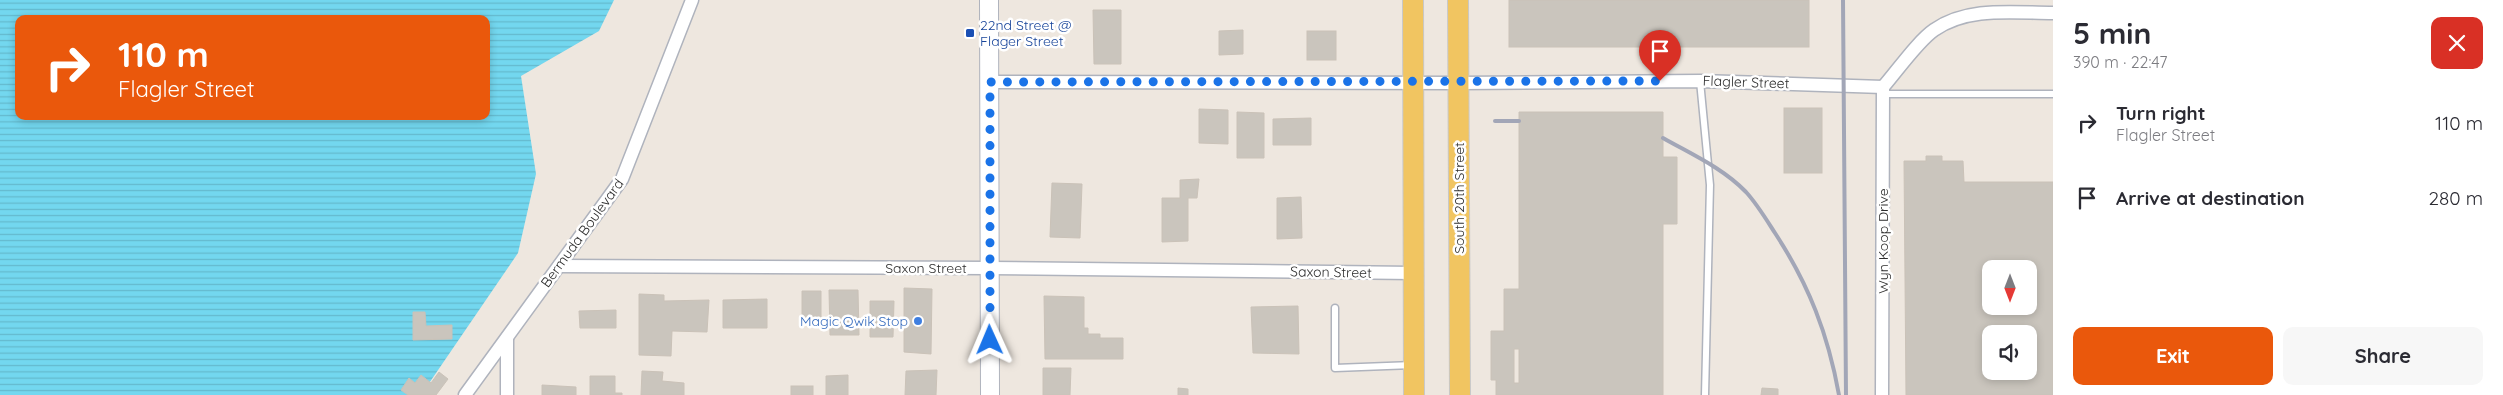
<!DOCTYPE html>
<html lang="en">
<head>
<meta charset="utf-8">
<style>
	:root { --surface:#fff; --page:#f7f7f7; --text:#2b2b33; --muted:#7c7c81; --accent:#ea580c }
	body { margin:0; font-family:Quicksand,sans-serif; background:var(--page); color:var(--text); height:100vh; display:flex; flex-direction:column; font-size:19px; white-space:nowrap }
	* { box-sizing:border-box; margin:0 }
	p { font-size:16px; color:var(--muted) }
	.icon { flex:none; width:28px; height:28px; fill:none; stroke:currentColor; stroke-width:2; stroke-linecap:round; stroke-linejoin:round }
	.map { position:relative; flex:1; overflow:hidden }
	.drawer { display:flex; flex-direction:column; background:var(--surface); width:450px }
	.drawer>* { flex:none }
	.top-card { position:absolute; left:15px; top:15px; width:475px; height:105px; border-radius:10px; box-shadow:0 2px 8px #0003; background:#ea580c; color:#fff; overflow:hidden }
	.needle { width:32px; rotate:180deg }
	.tools { position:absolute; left:1982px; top:260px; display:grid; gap:10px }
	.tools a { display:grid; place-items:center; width:55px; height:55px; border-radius:10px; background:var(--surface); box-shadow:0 2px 8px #0003; font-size:25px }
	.pin { position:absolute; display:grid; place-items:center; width:42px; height:42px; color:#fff; margin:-51px -21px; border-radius:50% 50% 50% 0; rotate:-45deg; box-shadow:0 0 5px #0007 }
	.pin .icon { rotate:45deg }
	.me { position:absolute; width:55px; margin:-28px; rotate:359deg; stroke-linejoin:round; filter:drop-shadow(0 0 4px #0008) }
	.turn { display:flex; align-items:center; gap:18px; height:105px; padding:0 20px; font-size:22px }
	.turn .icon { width:65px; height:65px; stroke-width:2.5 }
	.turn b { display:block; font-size:35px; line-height:42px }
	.round { display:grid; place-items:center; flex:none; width:52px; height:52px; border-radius:10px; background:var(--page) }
	.overview { display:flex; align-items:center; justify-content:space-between; height:85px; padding:0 20px }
	h1 { font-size:30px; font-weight:700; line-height:38px }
	.button { display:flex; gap:10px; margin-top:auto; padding:10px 20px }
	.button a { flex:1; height:58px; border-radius:10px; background:var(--accent); color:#fff; font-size:20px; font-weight:700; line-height:58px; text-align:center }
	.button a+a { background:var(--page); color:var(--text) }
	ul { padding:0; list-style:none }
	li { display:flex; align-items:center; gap:15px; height:75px; padding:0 20px }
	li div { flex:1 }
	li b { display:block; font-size:19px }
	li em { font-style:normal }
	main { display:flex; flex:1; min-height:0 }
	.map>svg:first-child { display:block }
	.water { fill:url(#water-rules); fill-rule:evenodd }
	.building { fill:#cac5bd; stroke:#cac2b8; fill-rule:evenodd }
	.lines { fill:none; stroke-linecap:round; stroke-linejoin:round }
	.lane-casing { stroke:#afb3bd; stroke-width:9 }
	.street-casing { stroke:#afb3bd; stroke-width:15 }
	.secondary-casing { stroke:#afb3bd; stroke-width:20 }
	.primary-casing { stroke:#c8c8c8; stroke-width:22 }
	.lane { stroke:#fff; stroke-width:6 }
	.street { stroke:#fff; stroke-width:12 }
	.secondary { stroke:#fff; stroke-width:18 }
	.primary { stroke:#f1c561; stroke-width:20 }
	.rail { stroke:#a2a6b7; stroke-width:4 }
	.route { stroke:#1a73e8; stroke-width:9; stroke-dasharray:0 16.2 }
	.transit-dot { fill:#1a4fb4; stroke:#fff; stroke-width:2 }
	.shop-dot { fill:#3f7fe0; stroke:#fff; stroke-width:2 }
	.labels { text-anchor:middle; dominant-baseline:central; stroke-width:5; stroke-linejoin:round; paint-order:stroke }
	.transit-label { font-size:14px; fill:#164399; stroke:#fff; text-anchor:start }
	.street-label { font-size:14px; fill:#2d2d2d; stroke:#fff }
	.shop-label { font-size:14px; fill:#366cbe; stroke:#fff; text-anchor:end }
</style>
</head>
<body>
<main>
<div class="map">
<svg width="2053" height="395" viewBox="0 0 2053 395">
	<defs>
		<pattern id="water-rules" width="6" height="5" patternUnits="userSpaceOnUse" patternTransform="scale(1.25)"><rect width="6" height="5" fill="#73d7ef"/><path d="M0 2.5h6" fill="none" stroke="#64b9cd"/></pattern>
	</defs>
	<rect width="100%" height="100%" fill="#eee7df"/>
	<path class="water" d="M0,0H614L599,31L521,76L536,174L518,253L421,395H0ZM19,19H486V116H19Z"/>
	<g class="building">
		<rect x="1509" y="0" width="300" height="47"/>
		<path d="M1093,10H1121V64H1094Z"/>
		<path d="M1243,30V54L1219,55V31Z"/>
		<rect x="1307" y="31" width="29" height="29"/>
		<rect x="1784" y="108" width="38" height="65"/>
		<path d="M1199,109L1228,110V144L1199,143Z"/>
		<path d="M1237,112L1264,113V158H1237Z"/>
		<path d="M1519,112H1663V157H1677V224H1663V395H1496V380H1491V331H1504V289H1519ZM1514,349H1519V383H1514Z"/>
		<path d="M1311,118V145H1273V119Z"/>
		<path d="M1926,156H1942V161H1963L1964,182H2053V395H1906L1904,161H1926ZM1991,269H2029V306H1991ZM1991,334H2029V371H1991Z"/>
		<path d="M1199,179L1197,198H1188V241L1162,242V198H1180V180Z"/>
		<path d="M1052,183L1082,184L1080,238L1050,237Z"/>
		<path d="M1301,197L1302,238L1277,239V198Z"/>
		<path d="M904,288L932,289L931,354L904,352Z"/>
		<path d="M829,290H858L859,335H830Z"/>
		<path d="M802,291H821V325L802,324Z"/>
		<path d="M639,294L664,295V301L709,300L707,332L672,331L671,356L639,355Z"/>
		<path d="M1044,296L1084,297V328H1088V334H1100V338H1123V359H1045Z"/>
		<path d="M767,299V328H723V300Z"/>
		<path d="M870,301H894L893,337H870Z"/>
		<path d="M1298,306L1299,354L1253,353L1251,307Z"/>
		<path d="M616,310V328H580L579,311Z"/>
		<path d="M413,312H425L426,326L452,325V339L413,340Z"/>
		<path d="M1043,368H1071L1070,395H1043Z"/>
		<path d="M937,370L936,395H905L906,371Z"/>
		<path d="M642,371L663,372L662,381L684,383V395H641Z"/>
		<path d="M439,372L448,379L436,395H408L401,390L409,378L415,383L421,375L431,383Z"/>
		<path d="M848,375V395H826V376Z"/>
		<path d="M590,376H615V393H622V395H590Z"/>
		<path d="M542,385L576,387V395H542Z"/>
		<rect x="791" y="386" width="22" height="9"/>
		<path d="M1178,388L1188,389V395H1178Z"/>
		<path d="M1762,388L1778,389V395H1761Z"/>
	</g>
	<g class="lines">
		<g class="lane-casing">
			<g id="lane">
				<path d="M1700,81L1710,185L1705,395"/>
				<path d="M1883,94H2053"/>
				<path d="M1335,308V368L1413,365"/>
			</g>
		</g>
		<g class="street-casing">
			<g id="street">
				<path d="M990,82L1458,83L1700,81L1883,87C1897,71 1918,41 1934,30C1968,6 2014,13 2053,13"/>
				<path d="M559,266L989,268L1413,273"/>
				<path d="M507,338V395"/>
				<path d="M465,395L622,179L692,0"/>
				<path d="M1882,395L1883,87"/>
			</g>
		</g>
		<g class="secondary-casing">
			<path id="secondary" d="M989,0L990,395"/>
		</g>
		<g class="primary-casing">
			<g id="primary">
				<path d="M1413,0L1414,395"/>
				<path d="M1458,0L1460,395"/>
			</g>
		</g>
		<use href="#lane" class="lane"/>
		<use href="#street" class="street"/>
		<use href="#secondary" class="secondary"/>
		<use href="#primary" class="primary"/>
		<g class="rail">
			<path d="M1843,0L1846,395"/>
			<path d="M1495,121H1519"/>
			<path d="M1663,138C1691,154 1723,168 1746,192C1757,204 1766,219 1775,233C1809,285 1828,334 1839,395"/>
		</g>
	</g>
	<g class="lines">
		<path class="route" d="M990,340V82L1660,81"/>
	</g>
	<rect class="transit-dot" x="965" y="28" width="10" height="10" rx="2.5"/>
	<circle class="shop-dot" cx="918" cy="321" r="5"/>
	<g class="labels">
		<g class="transit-label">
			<text x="980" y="25">22nd Street @<tspan x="980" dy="16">Flager Street</tspan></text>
		</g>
		<g class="street-label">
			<text transform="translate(1746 82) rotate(2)">Flagler Street</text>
			<text transform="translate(1459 198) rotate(-90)">South 20th Street</text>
			<text transform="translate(582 233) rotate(-54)">Bermuda Boulevard</text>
			<text transform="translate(1883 241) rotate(-90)">Wyn Koop Drive</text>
			<text x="926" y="268">Saxon Street</text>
			<text transform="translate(1331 272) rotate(1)">Saxon Street</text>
		</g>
		<g class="shop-label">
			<text x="908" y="321">Magic Qwik Stop</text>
		</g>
	</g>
</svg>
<div class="tools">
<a><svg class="needle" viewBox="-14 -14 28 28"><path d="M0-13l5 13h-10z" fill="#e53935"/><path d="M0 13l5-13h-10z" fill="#7c7c81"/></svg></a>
<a><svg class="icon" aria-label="sound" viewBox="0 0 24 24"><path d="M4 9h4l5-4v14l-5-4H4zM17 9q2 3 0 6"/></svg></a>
</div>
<div class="pin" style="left:1660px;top:81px;background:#d93025"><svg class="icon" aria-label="arrive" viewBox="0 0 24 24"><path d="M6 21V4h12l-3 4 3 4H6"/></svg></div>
<svg class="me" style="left:990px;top:340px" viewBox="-20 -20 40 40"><path d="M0-17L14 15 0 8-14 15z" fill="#1a73e8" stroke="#fff" stroke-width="4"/></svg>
<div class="top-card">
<div class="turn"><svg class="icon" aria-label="right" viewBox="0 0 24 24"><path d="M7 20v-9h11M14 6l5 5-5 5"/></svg><div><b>110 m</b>Flagler Street</div></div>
</div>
</div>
<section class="drawer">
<div class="overview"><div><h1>5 min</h1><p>390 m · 22:47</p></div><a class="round" style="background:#d93025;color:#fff"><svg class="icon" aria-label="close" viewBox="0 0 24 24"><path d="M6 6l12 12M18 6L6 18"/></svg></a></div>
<ul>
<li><svg class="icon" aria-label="right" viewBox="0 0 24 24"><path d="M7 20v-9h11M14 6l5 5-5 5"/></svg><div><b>Turn right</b><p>Flagler Street</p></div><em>110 m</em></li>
<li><svg class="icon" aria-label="arrive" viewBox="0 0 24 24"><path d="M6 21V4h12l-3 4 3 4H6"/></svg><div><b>Arrive at destination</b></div><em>280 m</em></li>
</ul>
<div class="button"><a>Exit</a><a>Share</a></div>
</section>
</main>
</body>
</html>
